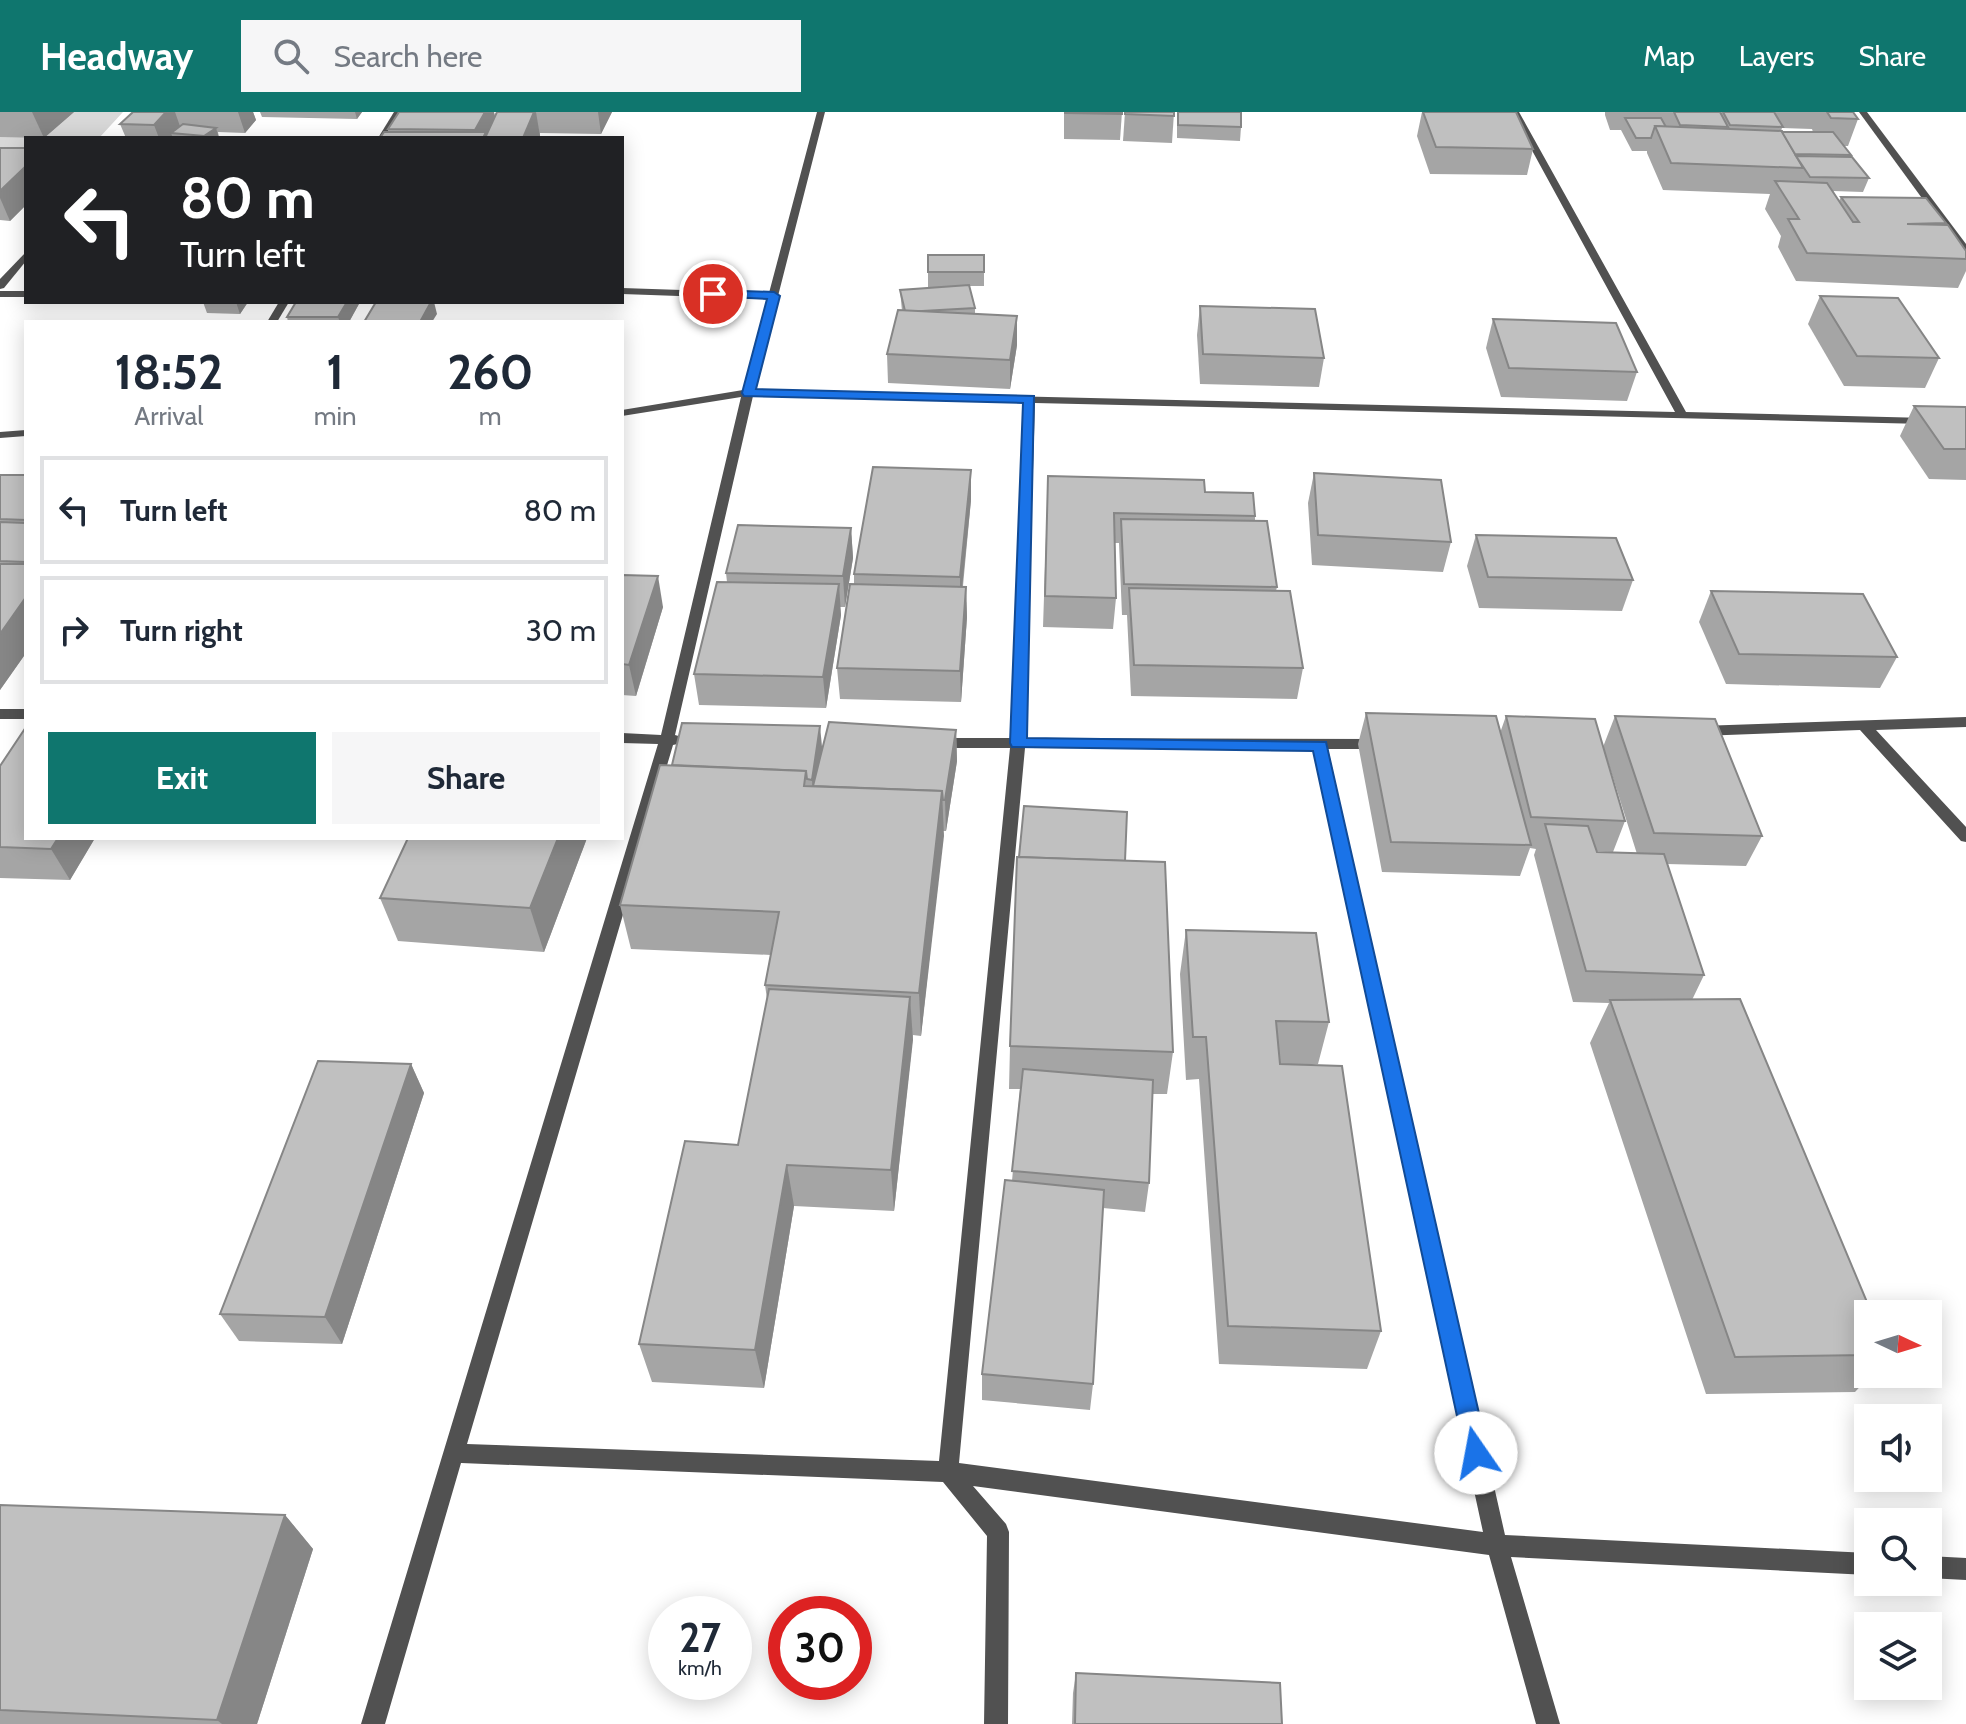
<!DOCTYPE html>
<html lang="en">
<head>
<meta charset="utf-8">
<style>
	:root { --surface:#fff; --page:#f6f6f7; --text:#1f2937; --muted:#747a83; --line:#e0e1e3; --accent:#0f766e }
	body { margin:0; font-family:Cabin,sans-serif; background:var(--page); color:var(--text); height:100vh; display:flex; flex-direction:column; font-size:30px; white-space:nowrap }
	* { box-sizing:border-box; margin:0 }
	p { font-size:26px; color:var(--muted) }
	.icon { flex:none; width:44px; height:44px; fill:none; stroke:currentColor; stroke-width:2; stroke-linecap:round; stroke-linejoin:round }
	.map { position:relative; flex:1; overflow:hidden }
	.sheet { position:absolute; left:24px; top:208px; width:600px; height:520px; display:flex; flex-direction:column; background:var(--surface); border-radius:0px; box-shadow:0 4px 20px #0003 }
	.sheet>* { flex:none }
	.banner { position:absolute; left:24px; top:24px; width:600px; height:168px; border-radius:0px; box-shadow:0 4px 20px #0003; background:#202124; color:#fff; overflow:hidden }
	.needle { width:52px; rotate:94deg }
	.tools { position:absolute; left:1854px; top:1188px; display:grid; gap:16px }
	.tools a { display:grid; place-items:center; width:88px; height:88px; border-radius:0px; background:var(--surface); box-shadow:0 4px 20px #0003; font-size:40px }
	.speed { position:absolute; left:648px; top:1484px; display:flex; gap:16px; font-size:40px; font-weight:700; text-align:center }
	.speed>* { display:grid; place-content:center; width:104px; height:104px; border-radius:50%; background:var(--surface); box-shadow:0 4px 20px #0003; line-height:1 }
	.speed small { font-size:20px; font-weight:400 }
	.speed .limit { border:12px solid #d22; background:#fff; color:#111 }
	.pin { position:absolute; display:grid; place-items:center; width:68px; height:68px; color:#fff; margin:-34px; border:4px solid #fff; border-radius:50%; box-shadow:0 2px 8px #0007 }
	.me { position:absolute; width:88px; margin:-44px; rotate:348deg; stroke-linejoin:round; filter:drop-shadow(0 0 6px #0008) }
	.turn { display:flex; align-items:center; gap:28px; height:168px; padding:0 24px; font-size:36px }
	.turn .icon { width:104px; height:104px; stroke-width:2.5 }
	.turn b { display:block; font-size:56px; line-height:68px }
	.eta { display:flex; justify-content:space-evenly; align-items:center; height:136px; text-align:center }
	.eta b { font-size:48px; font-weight:800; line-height:56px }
	.primary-button { display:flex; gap:16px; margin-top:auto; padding:16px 24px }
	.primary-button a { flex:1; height:92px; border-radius:0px; background:var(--accent); color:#fff; font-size:32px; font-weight:800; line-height:92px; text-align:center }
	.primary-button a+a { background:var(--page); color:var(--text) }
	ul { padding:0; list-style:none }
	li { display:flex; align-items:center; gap:24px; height:108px; margin:0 16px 12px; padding:0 8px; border:4px solid var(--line); border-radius:0px }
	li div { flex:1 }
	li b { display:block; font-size:30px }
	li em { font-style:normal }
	header { display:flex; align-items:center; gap:48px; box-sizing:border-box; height:112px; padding:0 40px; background:var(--accent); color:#fff }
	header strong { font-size:38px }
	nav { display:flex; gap:44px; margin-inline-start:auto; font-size:28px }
	.search { width:560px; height:72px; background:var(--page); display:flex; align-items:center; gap:20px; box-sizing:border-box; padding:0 28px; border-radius:0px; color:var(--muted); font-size:30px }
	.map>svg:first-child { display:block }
	.green { fill:#d8d8d8 }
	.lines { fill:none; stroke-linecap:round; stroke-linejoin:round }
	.street { fill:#515151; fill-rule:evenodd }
	.wall { fill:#a5a5a5; fill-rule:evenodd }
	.shaded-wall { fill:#868686 }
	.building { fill:#c0c0c0; stroke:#868686; stroke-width:2 }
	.route { fill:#1a73e8; stroke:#114b97; stroke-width:2 }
</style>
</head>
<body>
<header>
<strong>Headway</strong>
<div class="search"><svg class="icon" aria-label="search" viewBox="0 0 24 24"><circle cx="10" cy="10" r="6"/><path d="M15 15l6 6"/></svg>Search here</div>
<nav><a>Map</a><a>Layers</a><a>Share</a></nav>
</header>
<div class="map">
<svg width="1966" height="1612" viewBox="0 0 1966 1612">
	<rect width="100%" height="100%" fill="#fff"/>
	<path class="green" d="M0,0H123L99,26H26V67L0,66Z"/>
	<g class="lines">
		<g class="street">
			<path d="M394,0H402L386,26H378Z"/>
			<path d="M817,0H825L754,278L1675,300L1511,0H1519L1686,300L1966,307V313L1035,291L1025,626L1377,627L1384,632L1377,637H1328L1505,1423L1868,1441V1463L1511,1445L1560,1612H1536L1489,1443L973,1374L1006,1412L1009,1420L1008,1612H984L987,1424L943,1370L461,1351L385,1612H361L658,632L622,631V621L661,623L741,285L622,304V298L743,278L767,187L622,182V176L769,181ZM753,284L1023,291L1011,626H936L929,631L936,636H1010L939,1349L467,1332L673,633L682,631L684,628L682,625L675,623ZM1025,636L1313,637L1483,1420L959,1351Z"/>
			<path d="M1859,0H1867L1966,132V142L1962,141Z"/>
			<path d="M26,140V149L4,176L0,177V167Z"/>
			<rect x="0" y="179" width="26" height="6"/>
			<path d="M279,190H289L277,210H267Z"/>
			<path d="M26,318V324L0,326V320Z"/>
			<rect x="0" y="597" width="26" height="10"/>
			<path d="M1966,605V615L1876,618L1966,715V730L1961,729L1860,618L1700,624L1693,619L1700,614Z"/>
			<path d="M1928,1444L1966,1446V1468L1928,1466Z"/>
		</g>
	</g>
	<g class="wall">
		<path d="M0,0H74L44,26L0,25Z"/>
		<path d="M133,0H253L256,8L245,21L218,20L219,26H126L120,12Z"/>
		<path d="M260,0H362L357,7L262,5Z"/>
		<path d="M399,0H494L495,5L497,0H612L601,22L540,21V24L388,20V17Z"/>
		<path d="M1064,0H1122L1120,28L1064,27Z"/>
		<path d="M1125,0H1174L1172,31L1123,29Z"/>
		<path d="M1177,0H1241V15L1240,29L1177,26Z"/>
		<path d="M1422,0H1516L1533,37L1527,63L1430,62L1417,24Z"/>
		<path d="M1605,0H1853L1858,7L1848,34H1844L1851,43L1850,45L1869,66L1863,80L1833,79L1839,89L1841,85L1946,111L1945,113L1966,139V159L1958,176L1796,169L1778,135L1781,124L1765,97L1770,82L1663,78L1647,41V39H1632L1621,18H1610L1605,3ZM1782,16L1812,17L1813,20L1781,19Z"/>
		<path d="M0,36H26V93L10,109L0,108Z"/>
		<path d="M928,143H984V174H969L975,196V202L1017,204V233L1010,277L888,271L887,242L902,199L900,178L944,175H928Z"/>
		<path d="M1820,184L1939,246L1925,276L1844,274L1808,212Z"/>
		<path d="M203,190H248L240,202L207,201Z"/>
		<path d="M296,190H360L349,210H288L287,205Z"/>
		<path d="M1200,194L1324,246L1319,275L1200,272L1197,223Z"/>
		<path d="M1493,207L1637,260L1627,289L1501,285L1486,236Z"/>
		<path d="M1914,294L1966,295V368L1929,367L1900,324Z"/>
		<path d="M1314,361L1451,430L1443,460L1312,453L1308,391Z"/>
		<path d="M0,363H26V541L0,578Z"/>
		<path d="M1048,364L1205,380L1255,404V409L1277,475L1276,479L1303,556L1297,587L1131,584L1127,503H1122L1119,431H1115L1116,486L1113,517L1043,515Z"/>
		<path d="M971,388L963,474L966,475L967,505L961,590L840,587L837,556L854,472V462Z"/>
		<path d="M851,416L853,446L845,495H840L841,503L826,596L699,593L694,562L727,470L726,461Z"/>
		<path d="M1476,423L1633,468L1622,499L1479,496L1467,454Z"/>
		<path d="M622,463L663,495L636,584L622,583Z"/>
		<path d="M1711,479L1897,545L1880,576L1726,572L1699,510Z"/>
		<path d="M1366,601L1500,621L1506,604L1603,635L1615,604L1762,724L1746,754L1667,752L1704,863L1692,888L1868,1202V1262H1872L1855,1280L1706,1282L1590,931L1609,891L1573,890L1534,743L1536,737L1530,736L1520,764L1382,760L1358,632ZM1604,637L1637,742L1597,740V739L1613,740L1625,709Z"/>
		<path d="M956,618L957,649L946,719H943L921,924L913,923L894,1099L794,1094L764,1276L652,1270L639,1232L738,1033L767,887L765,873L771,843L631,837L620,793L672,653L822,637Z"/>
		<path d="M0,654L95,726L70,768L0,766Z"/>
		<path d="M587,726L544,840L398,829L380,786Z"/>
		<path d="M1125,749L1173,940L1167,982H1152L1149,1071L1145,1100L1103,1096L1093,1272L1090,1298L982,1288V1262L1012,1069L1020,977H1009L1010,934Z"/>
		<path d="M1186,818L1329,910L1318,952H1280L1381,1219L1367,1257L1219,1252L1199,967L1186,968L1180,862Z"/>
		<path d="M411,952L424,981L342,1232L239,1229L220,1202Z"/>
		<path d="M0,1393L285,1403L313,1437L257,1612H0Z"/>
		<path d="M1076,1561L1282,1612H1072L1073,1581Z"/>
	</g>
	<g class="shaded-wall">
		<path d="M32,0H74L44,26Z"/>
		<path d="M166,0H175L182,20L171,21L173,26H159L154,13Z"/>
		<path d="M238,0H253L256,8L245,21Z"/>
		<path d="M355,0H362L357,7Z"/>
		<path d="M485,0H494L497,16L491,26H476L475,18Z"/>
		<path d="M534,0H536L540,24V26H523Z"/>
		<path d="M598,0H612L601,22Z"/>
		<path d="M216,16L219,26H205L204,24Z"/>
		<path d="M26,54V93L10,109L0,86V79Z"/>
		<path d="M236,190H248L240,202Z"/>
		<path d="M347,190H360L349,210H340L338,205Z"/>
		<path d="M431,190H434L437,202L432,210H420Z"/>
		<path d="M1017,204V233L1010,277V248Z"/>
		<path d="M971,358V388L960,496V465Z"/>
		<path d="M851,416L853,446L845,495L843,464Z"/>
		<path d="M658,464L663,495L636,584L629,553Z"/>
		<path d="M839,472L841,503L826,596L823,565Z"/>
		<path d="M966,475L967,505L961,590L960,559Z"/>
		<path d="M26,485V541L0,578V522Z"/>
		<path d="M820,614L823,645L813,680L812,668Z"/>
		<path d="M956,618L957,649L946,719L945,688Z"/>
		<path d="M942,679L944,724L921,924L919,881Z"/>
		<path d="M58,726H95L70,768L51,737Z"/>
		<path d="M558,726H587L544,840L530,796Z"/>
		<path d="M910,885L913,928L894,1099L891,1058Z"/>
		<path d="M411,952L424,981L342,1232L325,1205Z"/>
		<path d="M787,1053L794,1094L764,1276L755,1238Z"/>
		<path d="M285,1403L313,1437L257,1612H222L217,1608Z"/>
	</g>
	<g class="building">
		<path d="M133,0H166L154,13L120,12Z"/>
		<path d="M399,0H485L475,18L388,17Z"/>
		<path d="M497,0H534L523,26H485Z"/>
		<path d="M1065,0H1122V2L1065,1Z"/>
		<path d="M1125,0H1174V4L1125,2Z"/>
		<path d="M1178,0H1241V15L1178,13Z"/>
		<path d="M1423,0H1516L1533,37L1436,35Z"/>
		<path d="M1674,0H1720L1728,15L1680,13Z"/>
		<path d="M1723,0H1774L1783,15L1730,13Z"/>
		<path d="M1827,0H1853L1858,7L1831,6Z"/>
		<path d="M1625,6H1661L1666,15L1655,14L1651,26H1636Z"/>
		<path d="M183,12L216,16L204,24L171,21Z"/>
		<path d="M1655,14L1782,19L1803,56L1671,51Z"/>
		<path d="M384,20H486L483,26H380Z"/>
		<path d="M1782,20H1833L1851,43L1795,42Z"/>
		<path d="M0,36H26V54L0,79Z"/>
		<path d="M1796,44L1852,45L1869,66L1810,65Z"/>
		<path d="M1775,69L1827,71L1853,110H1859L1841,85L1926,86L1946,111L1907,112L1948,113L1966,139V147L1807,141L1788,107H1799Z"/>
		<rect x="928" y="143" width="56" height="17"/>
		<path d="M969,173L975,196L922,199H905L900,178Z"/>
		<path d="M1820,184L1898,186L1939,246L1857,244Z"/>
		<path d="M296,190H347L338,205H287Z"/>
		<path d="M376,190H431L420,210H364Z"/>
		<path d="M1200,194L1315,197L1324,246L1203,242Z"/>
		<path d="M898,198L1017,204L1010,248L887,242Z"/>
		<path d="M1493,207L1616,211L1637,260L1509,256Z"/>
		<path d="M1914,294L1966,295V337H1944Z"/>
		<path d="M873,355L971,358L960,465L854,462Z"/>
		<path d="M1314,361L1441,368L1451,430L1318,423Z"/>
		<path d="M0,363H26V408L0,407Z"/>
		<path d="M1048,364L1204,368L1205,380L1253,381L1255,404L1114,401L1116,486L1045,484Z"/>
		<path d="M1121,407L1267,409L1277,475L1124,472Z"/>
		<path d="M0,410L26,411V450L0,449Z"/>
		<path d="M738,413L851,416L843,464L726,461Z"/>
		<path d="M1476,423L1616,426L1633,468L1488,465Z"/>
		<path d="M0,452H26V485L0,522Z"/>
		<path d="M622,463L658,464L629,553L622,552Z"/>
		<path d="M717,470L839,472L823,565L694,562Z"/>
		<path d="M850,472L966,475L960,559L837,556Z"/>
		<path d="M1129,476L1290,479L1303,556L1134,553Z"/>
		<path d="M1711,479L1863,482L1897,545L1739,542Z"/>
		<path d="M1366,601L1496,604L1531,733L1391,730Z"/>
		<path d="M1506,604L1595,607L1625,709L1531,705Z"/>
		<path d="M1615,604L1715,607L1762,724L1654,721Z"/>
		<path d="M829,610L956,618L945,688H943L942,679L813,674Z"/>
		<path d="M682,611L820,614L812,668L807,667L806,659L672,653Z"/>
		<path d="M26,615V726H58L51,737L0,735V654Z"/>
		<path d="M660,653L806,659L804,674L942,679L919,881L765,873L779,800L620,793Z"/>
		<path d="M1024,694L1127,700L1125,749L1019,745Z"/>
		<path d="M1545,712L1588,714L1597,740L1664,742L1704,863L1586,859Z"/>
		<path d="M408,726H558L530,796L380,786Z"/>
		<path d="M1017,745L1165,750L1173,940L1010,934Z"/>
		<path d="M1186,818L1316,821L1329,910L1276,909L1280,952L1342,954L1381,1219L1228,1214L1206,925H1193Z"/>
		<path d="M769,877L910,885L891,1058L787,1053L755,1238L639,1232L685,1029L738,1033Z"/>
		<path d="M1740,887L1872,1202H1868V1243L1735,1245L1610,888Z"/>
		<path d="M318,949L411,952L325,1205L220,1202Z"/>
		<path d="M1023,957L1153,968L1149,1071L1012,1059Z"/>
		<path d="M1005,1068L1104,1078L1093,1272L982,1262Z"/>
		<path d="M0,1393L285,1403L217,1608L0,1598Z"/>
		<path d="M1076,1561L1280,1571L1282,1612H1075Z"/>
	</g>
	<path class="route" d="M713,178L774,180L780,184L756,277L1034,284L1027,626L1326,630L1488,1341L1485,1349L1476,1352L1468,1349L1465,1341L1313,639L1012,635L1010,631L1023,291L744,284L742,281L767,187L709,184L707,182Z"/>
</svg>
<div class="tools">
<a><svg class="needle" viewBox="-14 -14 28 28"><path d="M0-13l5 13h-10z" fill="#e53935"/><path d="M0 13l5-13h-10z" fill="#747a83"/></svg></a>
<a><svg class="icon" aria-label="sound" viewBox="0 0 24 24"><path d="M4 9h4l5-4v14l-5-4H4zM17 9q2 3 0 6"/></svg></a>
<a><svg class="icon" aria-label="search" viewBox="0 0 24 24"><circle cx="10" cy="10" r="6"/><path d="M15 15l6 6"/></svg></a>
<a><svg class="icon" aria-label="layers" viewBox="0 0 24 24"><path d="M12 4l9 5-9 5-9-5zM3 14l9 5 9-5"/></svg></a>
</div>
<div class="speed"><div>27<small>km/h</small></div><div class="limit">30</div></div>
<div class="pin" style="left:713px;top:182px;background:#d93025"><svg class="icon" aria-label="arrive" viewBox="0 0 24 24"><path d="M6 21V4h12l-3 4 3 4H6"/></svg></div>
<svg class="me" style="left:1476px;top:1341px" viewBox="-20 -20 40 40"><circle r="19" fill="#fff"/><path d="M0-13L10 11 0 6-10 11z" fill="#1a73e8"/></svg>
<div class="banner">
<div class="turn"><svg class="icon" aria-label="left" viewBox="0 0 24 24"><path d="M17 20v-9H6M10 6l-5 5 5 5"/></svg><div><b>80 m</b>Turn left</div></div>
</div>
<section class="sheet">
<div class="eta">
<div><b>18:52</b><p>Arrival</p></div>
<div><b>1</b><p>min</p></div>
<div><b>260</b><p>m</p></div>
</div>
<ul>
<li><svg class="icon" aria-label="left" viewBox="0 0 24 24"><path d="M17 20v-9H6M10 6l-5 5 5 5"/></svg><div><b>Turn left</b></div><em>80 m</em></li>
<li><svg class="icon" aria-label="right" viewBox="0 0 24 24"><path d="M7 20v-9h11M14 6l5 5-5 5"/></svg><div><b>Turn right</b></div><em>30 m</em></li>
</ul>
<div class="primary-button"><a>Exit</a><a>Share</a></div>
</section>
</div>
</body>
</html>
